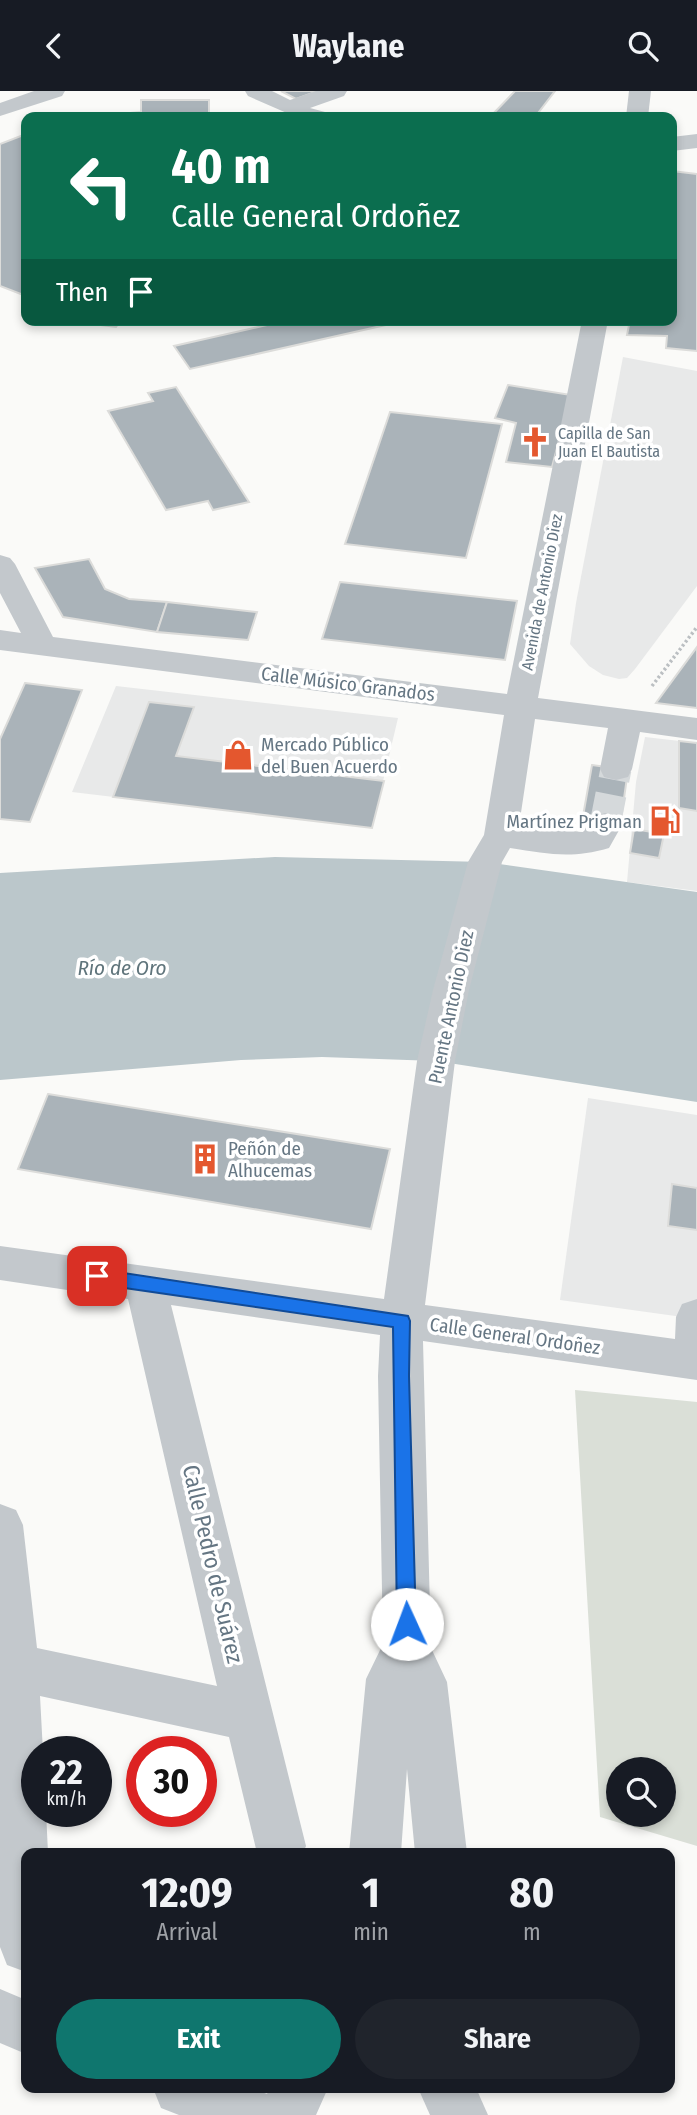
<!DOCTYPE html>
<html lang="en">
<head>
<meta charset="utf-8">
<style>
	:root { --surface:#171b24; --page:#20242c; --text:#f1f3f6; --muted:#9ea1a6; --accent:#0f766e }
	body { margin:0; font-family:"Fira Sans Condensed",sans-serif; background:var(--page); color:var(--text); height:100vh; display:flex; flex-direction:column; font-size:26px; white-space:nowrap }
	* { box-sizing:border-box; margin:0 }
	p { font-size:23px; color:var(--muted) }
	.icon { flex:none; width:38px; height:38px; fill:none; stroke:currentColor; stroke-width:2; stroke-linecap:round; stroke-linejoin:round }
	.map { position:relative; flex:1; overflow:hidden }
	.side { position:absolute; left:21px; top:1757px; width:654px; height:245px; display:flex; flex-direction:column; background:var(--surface); border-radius:14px; box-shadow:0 4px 10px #0003 }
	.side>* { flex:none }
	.guide { position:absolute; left:21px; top:21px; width:656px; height:214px; border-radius:14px; box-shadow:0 4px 10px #0003; background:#0b6e4f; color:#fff; overflow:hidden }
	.fabs { position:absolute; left:606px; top:1666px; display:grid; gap:14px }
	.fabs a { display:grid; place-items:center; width:70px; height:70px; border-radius:50%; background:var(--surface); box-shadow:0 4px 10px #0003; font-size:35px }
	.speed { position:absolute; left:21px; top:1645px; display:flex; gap:14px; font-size:35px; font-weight:700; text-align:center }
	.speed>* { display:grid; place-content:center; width:91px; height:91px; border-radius:50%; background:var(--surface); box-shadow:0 4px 10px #0003; line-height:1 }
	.speed small { font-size:18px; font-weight:400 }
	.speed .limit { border:10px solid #d22; background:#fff; color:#111 }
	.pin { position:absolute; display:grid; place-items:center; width:60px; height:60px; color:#fff; margin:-30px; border-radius:14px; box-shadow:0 4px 10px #0006 }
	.me { position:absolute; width:77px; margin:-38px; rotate:358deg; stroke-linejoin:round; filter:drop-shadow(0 0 5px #0008) }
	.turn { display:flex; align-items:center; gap:24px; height:147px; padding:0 35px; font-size:32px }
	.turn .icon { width:91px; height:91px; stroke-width:2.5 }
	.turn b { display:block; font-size:49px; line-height:60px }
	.then { display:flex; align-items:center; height:66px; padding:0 35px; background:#0003; gap:14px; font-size:26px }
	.eta { display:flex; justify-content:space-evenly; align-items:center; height:119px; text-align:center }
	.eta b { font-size:42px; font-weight:700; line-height:49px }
	.button { display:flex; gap:14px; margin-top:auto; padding:14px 35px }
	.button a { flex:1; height:80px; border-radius:42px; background:var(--accent); color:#fff; font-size:28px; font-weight:700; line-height:80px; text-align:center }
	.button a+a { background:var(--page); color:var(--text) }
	header { display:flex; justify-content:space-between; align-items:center; height:91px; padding:0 35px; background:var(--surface); font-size:32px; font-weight:700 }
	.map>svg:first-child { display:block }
	.built { fill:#e8e9e9 }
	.green { fill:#dadfd7; fill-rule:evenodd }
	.water { fill:#bbc7cb }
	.building { fill:#aab3b9; stroke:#dcdcda; stroke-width:2 }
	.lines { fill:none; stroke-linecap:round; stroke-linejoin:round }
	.minor-tunnel { stroke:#d5d9db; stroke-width:31; stroke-dasharray:31 15; stroke-linecap:butt }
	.path { stroke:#bbbfc2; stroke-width:3.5; stroke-dasharray:2.5 2.5; stroke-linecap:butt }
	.minor { fill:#c3c8cc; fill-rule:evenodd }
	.route { fill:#1a73e8; stroke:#114b97; stroke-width:2 }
	.labels { text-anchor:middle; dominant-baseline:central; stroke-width:7; stroke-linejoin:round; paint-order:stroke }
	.far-poi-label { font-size:16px; fill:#657683; stroke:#fff; text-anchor:start }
	.far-street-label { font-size:16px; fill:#657683; stroke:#fff }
	.street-label { font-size:19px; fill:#657683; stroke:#fff }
	.poi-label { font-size:19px; fill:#657683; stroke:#fff; text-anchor:start }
	.water-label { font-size:21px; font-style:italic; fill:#60757c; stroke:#fff }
	.near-street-label { font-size:23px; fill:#657683; stroke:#fff }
</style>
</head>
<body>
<header><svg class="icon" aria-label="back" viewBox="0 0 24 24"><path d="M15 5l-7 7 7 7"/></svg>Waylane<svg class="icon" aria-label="search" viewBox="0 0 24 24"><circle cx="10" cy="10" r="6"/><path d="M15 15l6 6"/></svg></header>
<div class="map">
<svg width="697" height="2024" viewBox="0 0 697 2024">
	<rect width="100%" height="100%" fill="#fafaf8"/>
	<g class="built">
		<path d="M623,266L697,280V495L635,578L627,587L619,588L603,584L589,575L570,553L576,512Z"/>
		<path d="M116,595L398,627L372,737L72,701Z"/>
		<path d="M645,646L697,652V800L627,791L636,691Z"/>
		<path d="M588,1007L697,1024V1228L560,1209Z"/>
	</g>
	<path class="green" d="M575,1299L697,1311V1755L600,1726ZM663,1678V1724H618V1678Z"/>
	<path class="water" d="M275,766L485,771L697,801V1011L436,970L322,966L241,969L0,989V782Z"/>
	<g class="building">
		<path d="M281,0H318L296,8Z"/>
		<path d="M515,0H555L535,26H490Z"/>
		<path d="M141,9H209V22L240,26H87L141,21Z"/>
		<path d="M26,43V205L0,195V53Z"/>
		<path d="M672,80L697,83V260L666,257L667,245L627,244L630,229H672Z"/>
		<path d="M61,229H121L116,236Z"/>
		<path d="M289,229H408L190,278L174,255Z"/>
		<path d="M508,294L571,304L552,376L506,371L516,332L495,327Z"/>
		<path d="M176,296L249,411L213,419L208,410L166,419L108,320L153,310L148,302Z"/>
		<path d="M390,321L502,333L466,467L345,453Z"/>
		<path d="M89,468L105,498L129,508L167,511L157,541L63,526L35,477Z"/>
		<path d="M340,491L517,510L505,569L322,548Z"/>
		<path d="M167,511L257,521L248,549L157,541Z"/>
		<path d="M697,556V617L656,612Z"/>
		<path d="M25,592L82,599L30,731L0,728V648Z"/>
		<path d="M149,611L194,616L176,665L384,690L372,737L113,706Z"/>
		<path d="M679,650L697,652V720L679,717Z"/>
		<path d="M592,674L628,679L620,736L582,731Z"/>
		<path d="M634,738L664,743L659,767L630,762Z"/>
		<path d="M48,1003L390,1058L371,1138L18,1078Z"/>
		<path d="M672,1093L697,1097V1139L668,1135Z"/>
	</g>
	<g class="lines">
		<path class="minor-tunnel" d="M605,734L616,678"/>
		<path class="path" d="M652,595L697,536"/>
		<g class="minor">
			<path d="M34,0H65L62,5L0,25V12Z"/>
			<path d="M245,0H272L290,9L316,0H347L344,5L310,17L325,21L328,26H296L248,5Z"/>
			<path d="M629,0H651L648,26H626Z"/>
			<path d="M697,43V57L672,60V46Z"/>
			<path d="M582,229H608L538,607L697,627V649L640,641L632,678L628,686L616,689L604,686L600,678L608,637L535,628L519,735L583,741L593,726L605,722L617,726L622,734L609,757C571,768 549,763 510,757L502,771L469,899L455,970L425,1214L675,1248L676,1226L682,1213L697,1208V1289L423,1250L431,1557L447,1591L467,1762H415L407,1678L401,1762H349L366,1588L383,1553L378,1285L380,1244L171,1214L306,1755L303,1762H257L229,1646L40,1605L43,1661H37V1720H46L48,1762H26V1881L7,1874L0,1856V1413L16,1419L23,1434L37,1557L217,1595L128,1208L0,1189V1155L384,1208L417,970L433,899L468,771L484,744L504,624L0,559V539L21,542L0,502V464L10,467L15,473L53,546L507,603Z"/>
			<path d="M0,1898L26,1909V1963L0,1952Z"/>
			<path d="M153,1997H251L267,2003L270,1997H328L316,2024H179L161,2017Z"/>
			<path d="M418,1997H476L488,2024H430Z"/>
		</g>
	</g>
	<path class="route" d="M97,1178L408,1225L410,1230L409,1285L416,1533L414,1540L407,1543L400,1540L397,1533L393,1236L97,1193L91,1190L88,1185L91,1180Z"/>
	<defs>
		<g id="church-bare" transform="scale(2.415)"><path d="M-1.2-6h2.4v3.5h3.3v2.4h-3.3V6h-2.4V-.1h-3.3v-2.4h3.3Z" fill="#e4572e" stroke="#fff" stroke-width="2.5" paint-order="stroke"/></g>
		<g id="shop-bare" transform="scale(2.415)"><path d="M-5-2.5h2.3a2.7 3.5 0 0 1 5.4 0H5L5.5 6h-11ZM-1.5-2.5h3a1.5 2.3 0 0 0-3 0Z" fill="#e4572e" stroke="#fff" stroke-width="2.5" paint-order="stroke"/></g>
		<g id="fuel-bare" transform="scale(2.415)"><path d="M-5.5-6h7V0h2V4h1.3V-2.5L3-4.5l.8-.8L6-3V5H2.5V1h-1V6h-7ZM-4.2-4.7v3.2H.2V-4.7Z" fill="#e4572e" stroke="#fff" stroke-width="2.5" paint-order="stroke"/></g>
		<g id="building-bare" transform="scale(2.415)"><path d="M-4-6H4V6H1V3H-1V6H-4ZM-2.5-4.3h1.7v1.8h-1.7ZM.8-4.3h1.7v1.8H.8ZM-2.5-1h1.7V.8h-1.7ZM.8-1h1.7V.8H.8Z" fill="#e4572e" stroke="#fff" stroke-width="2.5" paint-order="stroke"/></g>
	</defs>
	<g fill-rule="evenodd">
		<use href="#church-bare" x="535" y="351"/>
		<use href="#shop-bare" x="238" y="664"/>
		<use href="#fuel-bare" x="665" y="730"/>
		<use href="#building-bare" x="205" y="1068"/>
	</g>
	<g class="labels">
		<g class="far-poi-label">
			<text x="558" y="342">Capilla de San<tspan x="558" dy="18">Juan El Bautista</tspan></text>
		</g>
		<g class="far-street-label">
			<text transform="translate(542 501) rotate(-79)">Avenida de Antonio Diez</text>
		</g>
		<g class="street-label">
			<text transform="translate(348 593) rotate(7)">Calle Músico Granados</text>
			<text transform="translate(451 916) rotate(-78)">Puente Antonio Diez</text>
			<text transform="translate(515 1245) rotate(8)">Calle General Ordoñez</text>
		</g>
		<g class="poi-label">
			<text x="261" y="653">Mercado Público<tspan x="261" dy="22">del Buen Acuerdo</tspan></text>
			<text x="642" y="730" text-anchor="end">Martínez Prigman</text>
			<text x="228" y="1057">Peñón de<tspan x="228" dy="22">Alhucemas</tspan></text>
		</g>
		<g class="water-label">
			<text x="122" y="877">Río de Oro</text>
		</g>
		<g class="near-street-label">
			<text transform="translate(213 1473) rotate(77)">Calle Pedro de Suárez</text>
		</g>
	</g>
</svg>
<div class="fabs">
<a><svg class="icon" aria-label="search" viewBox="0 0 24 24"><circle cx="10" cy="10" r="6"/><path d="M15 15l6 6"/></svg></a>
</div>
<div class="speed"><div>22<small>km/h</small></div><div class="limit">30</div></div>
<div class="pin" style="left:97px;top:1185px;background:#d93025"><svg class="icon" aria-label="arrive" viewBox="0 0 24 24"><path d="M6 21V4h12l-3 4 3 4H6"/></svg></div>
<svg class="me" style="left:407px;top:1533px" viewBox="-20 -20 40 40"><circle r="19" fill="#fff"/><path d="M0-13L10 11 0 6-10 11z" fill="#1a73e8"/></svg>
<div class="guide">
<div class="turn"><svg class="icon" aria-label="left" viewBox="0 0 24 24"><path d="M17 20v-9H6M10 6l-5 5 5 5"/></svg><div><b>40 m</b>Calle General Ordoñez</div></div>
<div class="then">Then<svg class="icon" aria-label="arrive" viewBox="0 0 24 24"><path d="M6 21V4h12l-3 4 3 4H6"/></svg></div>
</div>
<section class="side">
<div class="eta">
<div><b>12:09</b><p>Arrival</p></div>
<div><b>1</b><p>min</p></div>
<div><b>80</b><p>m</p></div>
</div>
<div class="button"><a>Exit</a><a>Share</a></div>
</section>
</div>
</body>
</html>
